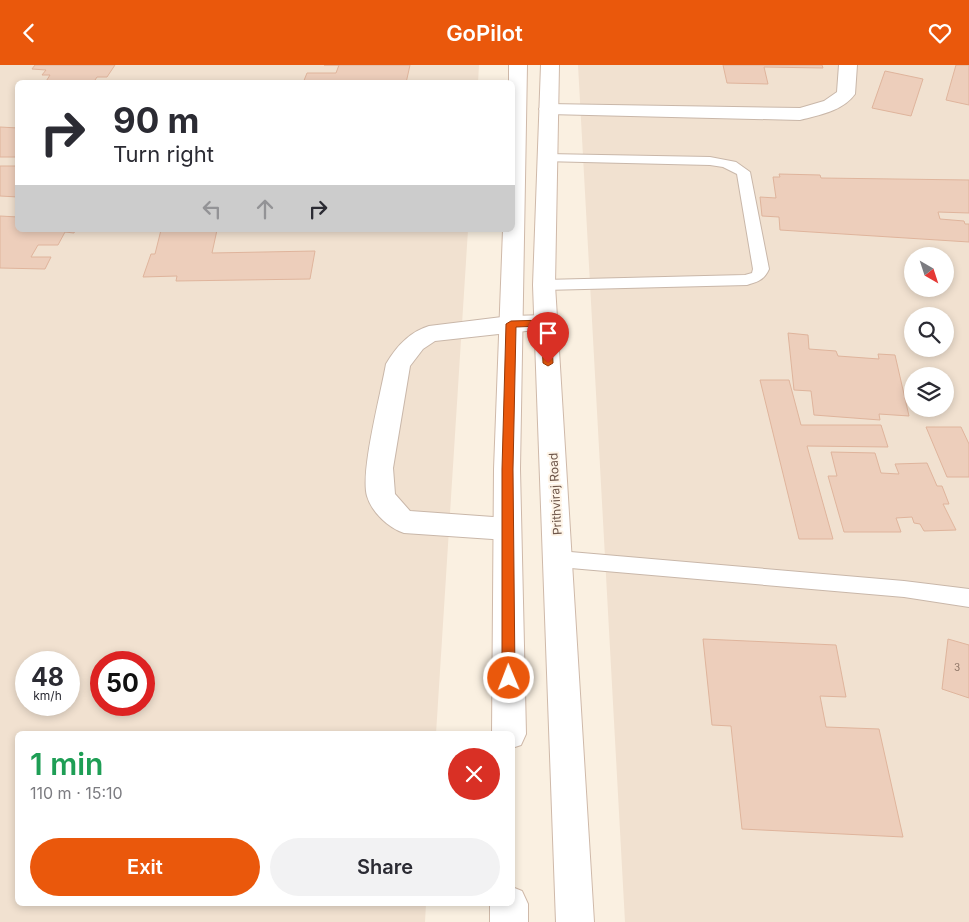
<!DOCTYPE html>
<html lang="en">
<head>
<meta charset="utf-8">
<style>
	:root { --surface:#fff; --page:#f2f2f3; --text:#2b2b33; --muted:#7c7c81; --accent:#ea580c }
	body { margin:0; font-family:Inter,sans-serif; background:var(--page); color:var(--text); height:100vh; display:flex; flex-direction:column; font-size:19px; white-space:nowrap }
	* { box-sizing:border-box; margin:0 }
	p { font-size:16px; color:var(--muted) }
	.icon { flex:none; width:28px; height:28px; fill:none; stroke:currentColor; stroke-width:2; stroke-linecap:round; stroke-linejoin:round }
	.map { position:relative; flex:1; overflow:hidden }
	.side { position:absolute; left:15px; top:666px; width:500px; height:175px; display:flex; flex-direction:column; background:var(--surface); border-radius:8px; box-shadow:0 2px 8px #0003 }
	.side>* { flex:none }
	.hud { position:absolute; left:15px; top:15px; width:500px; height:152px; border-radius:8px; box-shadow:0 2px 8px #0003; background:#fff; color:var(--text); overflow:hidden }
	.needle { width:32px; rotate:141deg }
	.buttons { position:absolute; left:904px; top:182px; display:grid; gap:10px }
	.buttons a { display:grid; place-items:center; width:50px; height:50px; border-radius:50%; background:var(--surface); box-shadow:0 2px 8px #0003; font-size:25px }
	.speed { position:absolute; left:15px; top:586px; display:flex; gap:10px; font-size:25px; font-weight:700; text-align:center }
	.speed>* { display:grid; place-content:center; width:65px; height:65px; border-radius:50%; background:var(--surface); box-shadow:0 2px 8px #0003; line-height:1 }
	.speed small { font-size:12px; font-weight:400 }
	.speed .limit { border:8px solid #d22; background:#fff; color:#111 }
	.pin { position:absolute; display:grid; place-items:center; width:42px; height:42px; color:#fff; margin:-51px -21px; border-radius:50% 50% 50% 0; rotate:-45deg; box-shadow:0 0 5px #0007 }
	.pin .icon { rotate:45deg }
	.me { position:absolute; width:55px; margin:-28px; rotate:359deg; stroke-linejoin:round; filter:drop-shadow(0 0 4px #0008) }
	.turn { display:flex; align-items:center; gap:18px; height:105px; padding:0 15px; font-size:22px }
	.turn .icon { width:65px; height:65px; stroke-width:2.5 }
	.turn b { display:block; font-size:35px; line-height:42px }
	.lanes { display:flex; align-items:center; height:48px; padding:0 15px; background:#0003; justify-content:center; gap:25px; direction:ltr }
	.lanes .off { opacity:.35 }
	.round { display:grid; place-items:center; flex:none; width:52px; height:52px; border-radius:26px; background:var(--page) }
	.summary { display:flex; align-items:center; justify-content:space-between; height:85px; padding:0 15px }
	h1 { font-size:30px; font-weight:600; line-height:38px; color:#1e9e55 }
	.primary-button { display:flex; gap:10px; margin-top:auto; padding:10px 15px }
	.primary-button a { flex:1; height:58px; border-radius:30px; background:var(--accent); color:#fff; font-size:20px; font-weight:600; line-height:58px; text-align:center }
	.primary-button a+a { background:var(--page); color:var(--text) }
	header { display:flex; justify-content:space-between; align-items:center; height:65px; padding:0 15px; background:var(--accent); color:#fff; font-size:22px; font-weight:600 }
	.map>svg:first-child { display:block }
	.residential { fill:#f1e1d0; fill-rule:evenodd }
	.building { fill:#edcebb; stroke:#dfb49c }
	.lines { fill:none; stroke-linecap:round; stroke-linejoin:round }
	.service-casing { stroke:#c9b7a9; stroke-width:2 }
	.minor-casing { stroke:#c9b7a9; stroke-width:2 }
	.secondary-casing { stroke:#cfb9a9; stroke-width:2 }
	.service { fill:#fff; fill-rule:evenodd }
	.minor { fill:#fff; fill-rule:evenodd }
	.secondary { fill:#fff; fill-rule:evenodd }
	.route { fill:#ea580c; stroke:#983908 }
	.labels { text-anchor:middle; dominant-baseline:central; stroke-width:4; stroke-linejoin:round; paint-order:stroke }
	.number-label { font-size:10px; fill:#8e7566 }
	.street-label { font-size:12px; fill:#6f574a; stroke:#fef4e7 }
</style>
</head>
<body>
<header><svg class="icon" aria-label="back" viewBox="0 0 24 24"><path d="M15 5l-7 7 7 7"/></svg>GoPilot<svg class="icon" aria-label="heart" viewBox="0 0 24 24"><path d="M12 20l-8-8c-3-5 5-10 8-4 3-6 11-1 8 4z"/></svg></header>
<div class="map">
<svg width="969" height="857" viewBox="0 0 969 857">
	<rect width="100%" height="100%" fill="#faf0e1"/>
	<g class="residential">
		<path d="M0,0H479L478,18H18V165H468L436,669H18V839H426L425,857H0ZM26,598H69V640H26ZM101,598H144V640H101Z"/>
		<path d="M578,0H969V857H625ZM912,191H945V224H912ZM912,251H945V284H912ZM912,311H945V344H912Z"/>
	</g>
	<g class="building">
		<path d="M35,0H115L107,12H97L93,18H45L50,10H42L46,5L32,4Z"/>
		<path d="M324,0H410L406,18H303L307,8H336L339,0Z"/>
		<path d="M723,0H822L823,3L764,2L768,19L727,18Z"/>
		<path d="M956,0H969V40L946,35Z"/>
		<path d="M885,6L923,14L911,51L872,43Z"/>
		<path d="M0,62L18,63V92H0Z"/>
		<path d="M0,101H18V132L0,131Z"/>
		<path d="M779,109L820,110L821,113L969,115V148L938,147L940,154L964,156L965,159H969V177L780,165L779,152L762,151L760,132L776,133L773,112H780Z"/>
		<path d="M0,151L18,152V165H75L74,168L65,167L58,180H38L31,192H51L45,204L0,203Z"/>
		<path d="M161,165H217L212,188L315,186L310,214L176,216L177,211L143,212L151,189H155Z"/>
		<path d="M788,268L808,270L809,284L836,286L838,291L879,294L878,289L895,290L909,351L879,349L880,355L814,350L811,326L794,325Z"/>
		<path d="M760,315H789L801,360H881L888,382L807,381L833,474H799Z"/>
		<path d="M926,362H961L969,379V412H947Z"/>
		<path d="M831,387L875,388L881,408L899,409L895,399L927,398L937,421H942L949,439H943L956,465L924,466L920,459L914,458L912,452L896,453L901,467H844L828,411H837Z"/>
		<path d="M703,574L836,580L846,632L820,631L826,662L879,664L903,772L742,764L731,661L712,660Z"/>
		<path d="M948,574L969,580V633L942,624Z"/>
	</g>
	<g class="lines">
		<g class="service-casing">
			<g id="service">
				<path d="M547,89L710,92L736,97L750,107L769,204C764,215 758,217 747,220L544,225L539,223L536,220L539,217L544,215L745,210L752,208L753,204L737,109L723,102L710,100L542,96L540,93Z"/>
				<path d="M559,486L904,516L969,524V542L904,532L559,502L552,500L549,494L552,488Z"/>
			</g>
		</g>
		<g class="minor-casing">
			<g id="minor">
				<path d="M839,0H857L855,29C843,46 819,50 800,55L548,49L542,48L539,44L542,40L548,39L800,43L824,36L837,27Z"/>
				<path d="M546,250L554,253L558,258L554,263L435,276L423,284L410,301L393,403L395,429L410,446L507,453L517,456L521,464L517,472L507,475L404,468C389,463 372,448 367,431C360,407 381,328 386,299C396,282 409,267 429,261L511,251Z"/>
			</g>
		</g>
		<g class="secondary-casing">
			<g id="secondary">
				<path d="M509,0H527L520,404L526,669L521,680L512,683V669H492L494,404L503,165H512V18H509Z"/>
				<path d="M541,0H559L555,220L594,857H556L533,220Z"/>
				<path d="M512,822L522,826L528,839V857H490V839H512Z"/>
			</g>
		</g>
		<use href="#service" class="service"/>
		<use href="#minor" class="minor"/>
		<use href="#secondary" class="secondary"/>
	</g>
	<path class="route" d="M546,255L551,258L553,298L548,301L543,298L541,261L516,262L513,404L515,613L514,617L509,619L504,617L502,613V404L506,259L511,256Z"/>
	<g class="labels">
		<g class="number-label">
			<text x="957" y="602">3</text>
		</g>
		<g class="street-label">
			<text transform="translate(555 429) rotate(-93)">Prithviraj Road</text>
		</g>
	</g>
</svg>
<div class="buttons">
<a><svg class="needle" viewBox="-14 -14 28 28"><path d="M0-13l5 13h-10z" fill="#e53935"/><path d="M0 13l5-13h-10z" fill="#7c7c81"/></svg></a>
<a><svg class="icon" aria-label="search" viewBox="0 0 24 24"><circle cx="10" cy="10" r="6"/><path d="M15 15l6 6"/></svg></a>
<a><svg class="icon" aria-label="layers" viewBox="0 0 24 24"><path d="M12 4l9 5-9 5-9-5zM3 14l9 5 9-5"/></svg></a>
</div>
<div class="speed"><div>48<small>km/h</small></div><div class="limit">50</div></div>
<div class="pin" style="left:548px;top:298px;background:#d93025"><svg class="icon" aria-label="arrive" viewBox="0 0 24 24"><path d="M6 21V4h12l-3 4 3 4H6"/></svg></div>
<svg class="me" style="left:509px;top:613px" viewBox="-20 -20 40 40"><circle r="17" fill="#ea580c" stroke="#fff" stroke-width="3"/><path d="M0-11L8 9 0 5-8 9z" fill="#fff"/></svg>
<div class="hud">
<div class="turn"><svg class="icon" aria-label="right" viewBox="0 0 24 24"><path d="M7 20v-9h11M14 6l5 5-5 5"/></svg><div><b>90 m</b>Turn right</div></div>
<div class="lanes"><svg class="icon off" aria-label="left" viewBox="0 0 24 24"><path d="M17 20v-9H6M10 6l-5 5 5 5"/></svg><svg class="icon off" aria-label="ahead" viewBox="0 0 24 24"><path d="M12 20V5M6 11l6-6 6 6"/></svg><svg class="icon" aria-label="right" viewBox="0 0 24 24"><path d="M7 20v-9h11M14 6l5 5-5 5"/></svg></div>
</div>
<section class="side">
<div class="summary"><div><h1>1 min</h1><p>110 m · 15:10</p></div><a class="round" style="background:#d93025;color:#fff"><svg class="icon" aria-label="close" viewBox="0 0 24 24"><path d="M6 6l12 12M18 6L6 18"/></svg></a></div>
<div class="primary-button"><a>Exit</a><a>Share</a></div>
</section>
</div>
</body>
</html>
